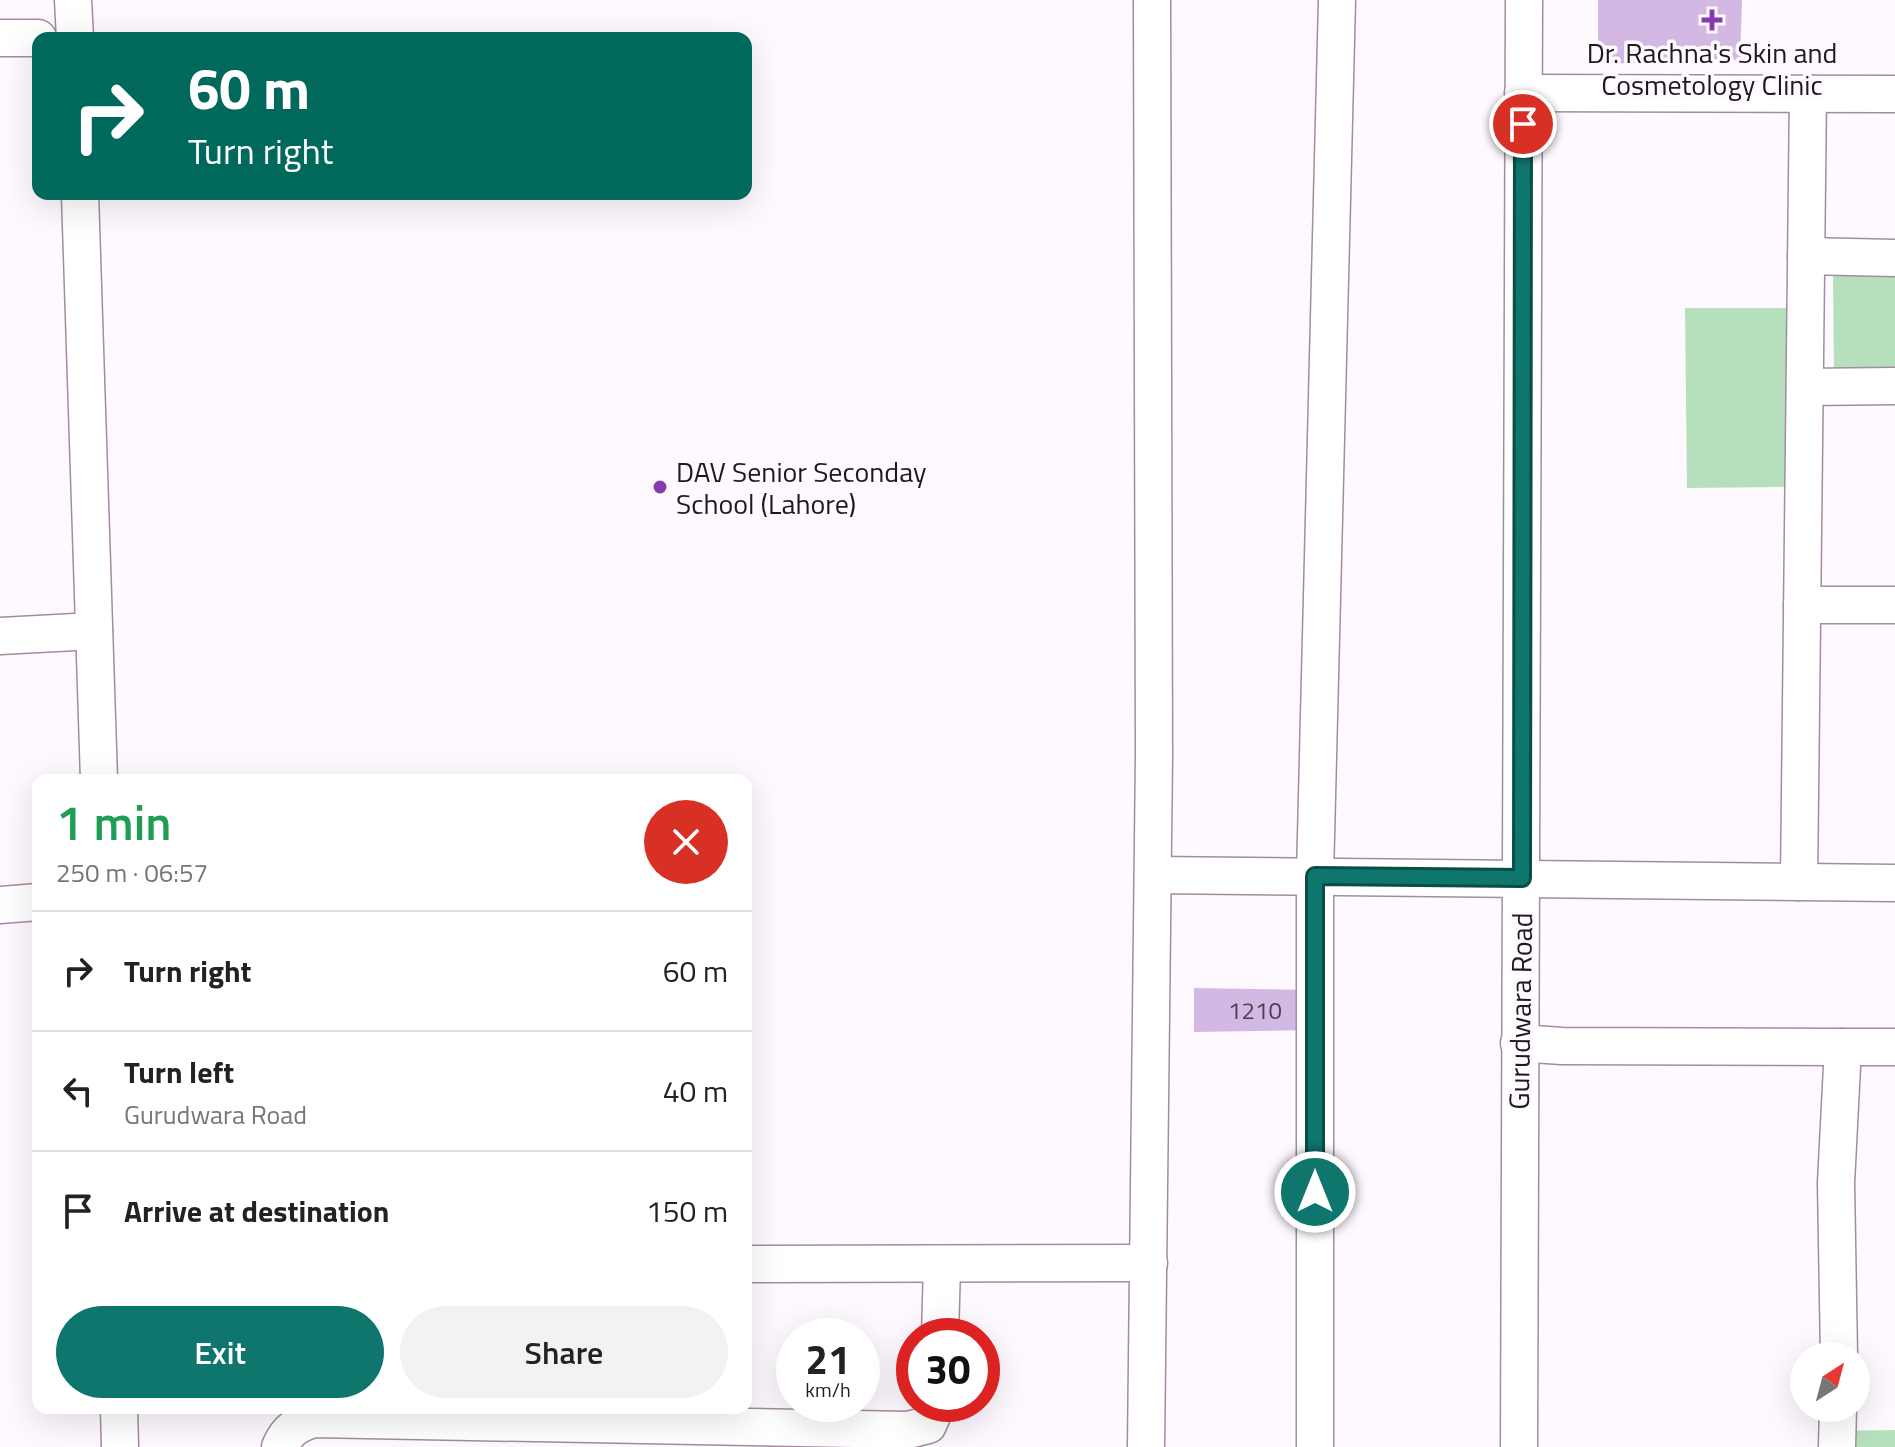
<!DOCTYPE html>
<html lang="en">
<head>
<meta charset="utf-8">
<style>
	:root { --surface:#fff; --page:#f2f2f2; --text:#222; --muted:#767676; --line:#e0e0e0; --accent:#0f766e }
	body { margin:0; font-family:"Titillium Web",sans-serif; background:var(--page); color:var(--text); height:100vh; display:flex; flex-direction:column; font-size:30px; white-space:nowrap }
	* { box-sizing:border-box; margin:0 }
	p { font-size:26px; color:var(--muted) }
	.icon { flex:none; width:44px; height:44px; fill:none; stroke:currentColor; stroke-width:2; stroke-linecap:round; stroke-linejoin:round }
	.map { position:relative; flex:1; overflow:hidden }
	.panel { position:absolute; left:32px; top:774px; width:720px; height:640px; display:flex; flex-direction:column; background:var(--surface); border-radius:16px; box-shadow:0 8px 32px #0002 }
	.panel>* { flex:none }
	.guide { position:absolute; left:32px; top:32px; width:720px; height:168px; border-radius:16px; box-shadow:0 8px 32px #0002; background:#00695c; color:#fff; overflow:hidden }
	.needle { width:52px; rotate:36deg }
	.buttons { position:absolute; left:1790px; top:1342px; display:grid; gap:16px }
	.buttons a { display:grid; place-items:center; width:80px; height:80px; border-radius:50%; background:var(--surface); box-shadow:0 8px 32px #0002; font-size:40px }
	.speed { position:absolute; left:776px; top:1318px; display:flex; gap:16px; font-size:40px; font-weight:700; text-align:center }
	.speed>* { display:grid; place-content:center; width:104px; height:104px; border-radius:50%; background:var(--surface); box-shadow:0 8px 32px #0002; line-height:1 }
	.speed small { font-size:20px; font-weight:400 }
	.speed .limit { border:12px solid #d22; background:#fff; color:#111 }
	.pin { position:absolute; display:grid; place-items:center; width:68px; height:68px; color:#fff; margin:-34px; border:4px solid #fff; border-radius:50%; box-shadow:0 2px 8px #0007 }
	.me { position:absolute; width:88px; margin:-44px; rotate:0deg; stroke-linejoin:round; filter:drop-shadow(0 0 6px #0008) }
	.turn { display:flex; align-items:center; gap:28px; height:168px; padding:0 24px; font-size:36px }
	.turn .icon { width:104px; height:104px; stroke-width:2.5 }
	.turn b { display:block; font-size:56px; line-height:68px }
	.round { display:grid; place-items:center; flex:none; width:84px; height:84px; border-radius:42px; background:var(--page) }
	.head { display:flex; align-items:center; justify-content:space-between; height:136px; padding:0 24px }
	h1 { font-size:48px; font-weight:600; line-height:60px; color:#1e9e55 }
	.button { display:flex; gap:16px; margin-top:auto; padding:16px 24px }
	.button a { flex:1; height:92px; border-radius:48px; background:var(--accent); color:#fff; font-size:32px; font-weight:600; line-height:92px; text-align:center }
	.button a+a { background:var(--page); color:var(--text) }
	ul { padding:0; list-style:none }
	li { display:flex; align-items:center; gap:24px; height:120px; padding:0 24px; border-top:2px solid var(--line) }
	li div { flex:1 }
	li b { display:block; font-size:30px }
	li em { font-style:normal }
	.map>svg:first-child { display:block }
	.green { fill:#b6e0bc }
	.building { fill:#d3b8e3 }
	.lines { fill:none; stroke-linecap:round; stroke-linejoin:round }
	.minor-casing { stroke:#a38ca3; stroke-width:39 }
	.minor { stroke:#fff; stroke-width:36 }
	.route-casing { stroke:#0a4d48; stroke-width:20 }
	.route { stroke:#0f766e; stroke-width:14 }
	.poi-dot { fill:#873cae; stroke:#fef9fe; stroke-width:3 }
	.labels { text-anchor:middle; dominant-baseline:central; stroke-width:7; stroke-linejoin:round; paint-order:stroke }
	.number-label { font-size:24px; fill:#4d3f51 }
	.poi-label { font-size:28px; fill:#201720; stroke:#fef9fe }
	.street-label { font-size:28px; fill:#201720; stroke:#fef9fe }
</style>
</head>
<body>
<div class="map">
<svg width="1895" height="1447" viewBox="0 0 1895 1447">
	<rect width="100%" height="100%" fill="#fef9fe"/>
	<g class="green">
		<path d="M1833,273H1895V377H1834Z"/>
		<path d="M1685,308H1787L1789,487L1687,488Z"/>
		<path d="M1895,1430V1447H1836V1431Z"/>
	</g>
	<g class="building">
		<path d="M1598,0H1742L1740,60L1598,64Z"/>
		<path d="M1194,988L1315,990V1030L1194,1032Z"/>
	</g>
	<g class="lines">
		<g class="minor-casing">
			<g id="minor">
				<path d="M73,0L75,38"/>
				<path d="M0,38H38"/>
				<path d="M1523,93L1895,94"/>
				<path d="M80,194L99,780"/>
				<path d="M1806,256L1895,258"/>
				<path d="M1805,387L1895,386"/>
				<path d="M1802,605H1895"/>
				<path d="M0,636L94,631"/>
				<path d="M1153,875L1895,883"/>
				<path d="M1799,882L1808,93"/>
				<path d="M0,905L38,902"/>
				<path d="M1519,1043L1562,1046L1843,1047"/>
				<path d="M746,1264L1149,1263"/>
				<path d="M940,1336L942,1265"/>
				<path d="M1839,1356L1836,1183L1843,1047H1895"/>
				<path d="M119,1408L120,1447"/>
				<path d="M280,1447C287,1430 297,1424 314,1419L908,1430L928,1425L937,1404"/>
				<path d="M1146,1447L1154,755L1152,0"/>
				<path d="M1315,1447V876L1337,0"/>
				<path d="M1519,1447L1524,0"/>
				<path d="M1837,1447L1838,1408"/>
			</g>
		</g>
		<use href="#minor" class="minor"/>
	</g>
	<g class="lines">
		<g class="route-casing">
			<path id="route" d="M1315,1192V876L1522,878L1523,124"/>
		</g>
		<use href="#route" class="route"/>
	</g>
	<g class="poi-dot">
		<path d="M1708 8h8v8h8v8h-8v8h-8v-8h-8v-8h8z"/>
		<circle cx="660" cy="487" r="8"/>
	</g>
	<g class="labels">
		<g class="number-label">
			<text x="1255" y="1010">1210</text>
		</g>
		<g class="poi-label">
			<text x="1712" y="52">Dr. Rachna's Skin and<tspan x="1712" dy="32">Cosmetology Clinic</tspan></text>
			<text x="676" y="471" text-anchor="start">DAV Senior Seconday<tspan x="676" dy="32">School (Lahore)</tspan></text>
		</g>
		<g class="street-label">
			<text transform="translate(1520 1011) rotate(-89)">Gurudwara Road</text>
		</g>
	</g>
</svg>
<div class="buttons">
<a><svg class="needle" viewBox="-14 -14 28 28"><path d="M0-13l5 13h-10z" fill="#e53935"/><path d="M0 13l5-13h-10z" fill="#767676"/></svg></a>
</div>
<div class="speed"><div>21<small>km/h</small></div><div class="limit">30</div></div>
<div class="pin" style="left:1523px;top:124px;background:#d93025"><svg class="icon" aria-label="arrive" viewBox="0 0 24 24"><path d="M6 21V4h12l-3 4 3 4H6"/></svg></div>
<svg class="me" style="left:1315px;top:1192px" viewBox="-20 -20 40 40"><circle r="17" fill="#0f766e" stroke="#fff" stroke-width="3"/><path d="M0-11L8 9 0 5-8 9z" fill="#fff"/></svg>
<div class="guide">
<div class="turn"><svg class="icon" aria-label="right" viewBox="0 0 24 24"><path d="M7 20v-9h11M14 6l5 5-5 5"/></svg><div><b>60 m</b>Turn right</div></div>
</div>
<section class="panel">
<div class="head"><div><h1>1 min</h1><p>250 m · 06:57</p></div><a class="round" style="background:#d93025;color:#fff"><svg class="icon" aria-label="close" viewBox="0 0 24 24"><path d="M6 6l12 12M18 6L6 18"/></svg></a></div>
<ul>
<li><svg class="icon" aria-label="right" viewBox="0 0 24 24"><path d="M7 20v-9h11M14 6l5 5-5 5"/></svg><div><b>Turn right</b></div><em>60 m</em></li>
<li><svg class="icon" aria-label="left" viewBox="0 0 24 24"><path d="M17 20v-9H6M10 6l-5 5 5 5"/></svg><div><b>Turn left</b><p>Gurudwara Road</p></div><em>40 m</em></li>
<li><svg class="icon" aria-label="arrive" viewBox="0 0 24 24"><path d="M6 21V4h12l-3 4 3 4H6"/></svg><div><b>Arrive at destination</b></div><em>150 m</em></li>
</ul>
<div class="button"><a>Exit</a><a>Share</a></div>
</section>
</div>
</body>
</html>
